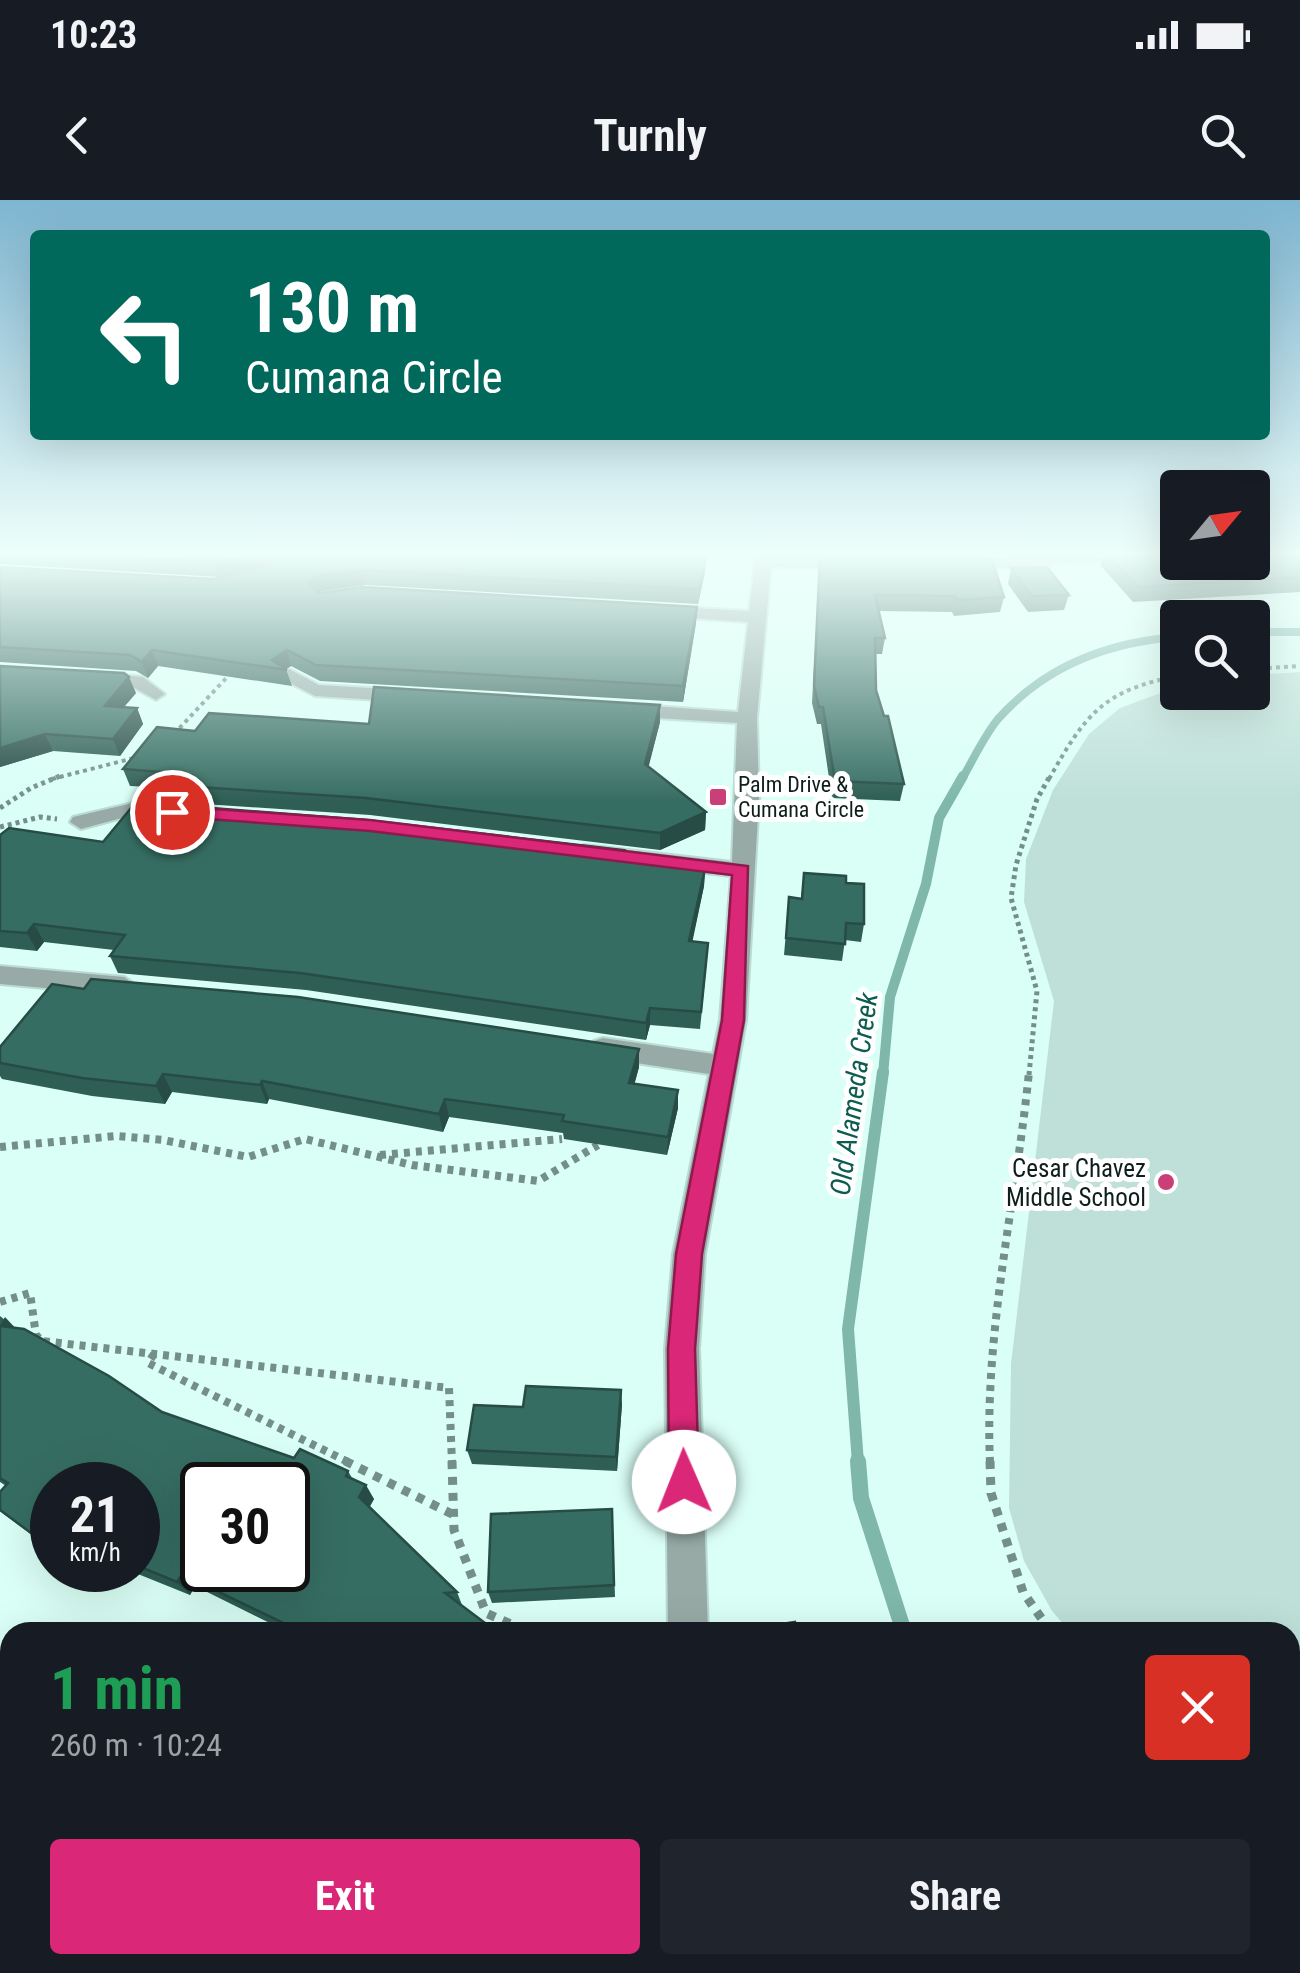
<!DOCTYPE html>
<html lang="en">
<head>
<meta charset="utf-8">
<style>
	:root { --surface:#171b24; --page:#20242c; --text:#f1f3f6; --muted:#9ea1a6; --accent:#db2777 }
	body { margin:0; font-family:"Roboto Condensed",sans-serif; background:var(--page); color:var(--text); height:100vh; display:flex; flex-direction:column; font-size:38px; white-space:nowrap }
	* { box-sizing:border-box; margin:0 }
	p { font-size:32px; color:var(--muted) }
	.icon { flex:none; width:55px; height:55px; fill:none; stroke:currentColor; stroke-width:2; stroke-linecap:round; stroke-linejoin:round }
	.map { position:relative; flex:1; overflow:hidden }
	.panel { position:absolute; left:0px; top:1422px; width:1300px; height:352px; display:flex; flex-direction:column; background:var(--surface); border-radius:30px 30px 0 0; box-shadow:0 10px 40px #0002 }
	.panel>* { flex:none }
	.guide { position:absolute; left:30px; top:30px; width:1240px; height:210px; border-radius:10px; box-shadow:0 10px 40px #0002; background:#00695c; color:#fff; overflow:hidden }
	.needle { width:65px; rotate:61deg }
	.buttons { position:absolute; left:1160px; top:270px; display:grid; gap:20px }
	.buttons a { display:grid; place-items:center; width:110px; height:110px; border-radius:10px; background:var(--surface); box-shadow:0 10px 40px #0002; font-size:50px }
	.speed { position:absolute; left:30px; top:1262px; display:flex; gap:20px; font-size:50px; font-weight:700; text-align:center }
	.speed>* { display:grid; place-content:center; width:130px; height:130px; border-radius:50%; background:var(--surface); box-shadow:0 10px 40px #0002; line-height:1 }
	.speed small { font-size:25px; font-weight:400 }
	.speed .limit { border:5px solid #111; border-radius:15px; background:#fff; color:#111 }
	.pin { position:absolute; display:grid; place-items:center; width:85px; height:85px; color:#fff; margin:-42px; border:5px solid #fff; border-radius:50%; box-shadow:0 2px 10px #0007 }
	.me { position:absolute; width:110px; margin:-55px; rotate:359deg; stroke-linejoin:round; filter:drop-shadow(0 0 8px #0008) }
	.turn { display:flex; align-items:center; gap:35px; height:210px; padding:0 50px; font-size:45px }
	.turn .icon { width:130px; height:130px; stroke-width:2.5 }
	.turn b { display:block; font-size:70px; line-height:85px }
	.round { display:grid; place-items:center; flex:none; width:105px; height:105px; border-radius:10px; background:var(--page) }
	.head { display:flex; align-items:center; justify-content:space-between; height:170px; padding:0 50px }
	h1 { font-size:60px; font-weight:700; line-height:75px; color:#1e9e55 }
	.action { display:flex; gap:20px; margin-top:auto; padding:20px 50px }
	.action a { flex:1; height:115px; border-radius:10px; background:var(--accent); color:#fff; font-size:40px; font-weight:700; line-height:115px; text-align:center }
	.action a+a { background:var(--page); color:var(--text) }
	.status { display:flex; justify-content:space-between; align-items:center; height:70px; padding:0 50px; background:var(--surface); direction:ltr }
	.status svg { height:28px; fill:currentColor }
	header { display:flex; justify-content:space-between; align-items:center; height:130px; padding:0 50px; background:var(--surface); font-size:45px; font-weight:700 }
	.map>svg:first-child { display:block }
	.green { fill:#bee0d8 }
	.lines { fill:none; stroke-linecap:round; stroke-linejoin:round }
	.stream-far3 { stroke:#7fb7ab; stroke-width:8 }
	.stream-far2 { stroke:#7fb7ab; stroke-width:10 }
	.stream-far1 { stroke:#7fb7ab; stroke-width:12 }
	.stream { stroke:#7fb7ab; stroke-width:16 }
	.minor-casing { stroke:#b9dbd3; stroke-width:4 }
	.path-far3 { stroke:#748f89; stroke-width:4; stroke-dasharray:4 4; stroke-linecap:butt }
	.path-far2 { stroke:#748f89; stroke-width:5; stroke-dasharray:4 4; stroke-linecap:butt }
	.path-far1 { stroke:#748f89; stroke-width:8; stroke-dasharray:6 6; stroke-linecap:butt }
	.path { stroke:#748f89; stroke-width:9; stroke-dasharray:8 8; stroke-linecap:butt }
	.minor { fill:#97aaa5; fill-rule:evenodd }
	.wall { fill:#2e5e54 }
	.shaded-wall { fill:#264c45 }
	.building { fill:#366d62; stroke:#264c45; stroke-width:2.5; fill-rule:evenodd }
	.route { fill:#db2777; stroke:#8e194d; stroke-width:2.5 }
	.poi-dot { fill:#ca3f77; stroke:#fff; stroke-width:4 }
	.labels { text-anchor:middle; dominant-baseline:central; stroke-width:10; stroke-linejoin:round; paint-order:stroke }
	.far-poi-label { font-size:22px; fill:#0d1f1b; stroke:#fff; text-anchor:start }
	.poi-label { font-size:25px; fill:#0d1f1b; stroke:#fff; text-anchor:end }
	.water-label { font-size:28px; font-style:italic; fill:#0d5c50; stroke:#fff }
</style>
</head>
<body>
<div class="status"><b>10:23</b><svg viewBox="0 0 49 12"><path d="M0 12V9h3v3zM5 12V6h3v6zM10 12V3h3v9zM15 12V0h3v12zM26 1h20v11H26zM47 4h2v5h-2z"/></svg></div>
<header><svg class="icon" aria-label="back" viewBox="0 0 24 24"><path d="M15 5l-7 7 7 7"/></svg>Turnly<svg class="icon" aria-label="search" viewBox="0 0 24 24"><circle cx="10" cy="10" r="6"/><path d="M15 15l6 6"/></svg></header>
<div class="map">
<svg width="1300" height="1773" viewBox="0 0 1300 1773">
	<rect width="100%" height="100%" fill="#dafff6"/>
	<path class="green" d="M1300,472V1679L1290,1668V1432H1070L1052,1411L1024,1361L1009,1308L1011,1164L1054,801L1024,702L1026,659L1053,590L1089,534L1120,508L1177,487L1178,492H1252L1253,475Z"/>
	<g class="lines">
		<g class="stream-far3">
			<path d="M1252,432H1300"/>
			<path d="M962,579C973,560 984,536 998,519C1046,465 1108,442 1178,437"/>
		</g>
		<path class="stream-far2" d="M883,875L890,797L926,684L939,618L963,576"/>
		<path class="stream-far1" d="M858,1263L848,1129L883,872"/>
		<g class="stream">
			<path d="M858,1261L861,1298L904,1432"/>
			<path d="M1130,1765L1136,1773"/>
		</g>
		<g class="minor-casing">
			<g id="minor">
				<path d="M756,353H772L771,357L857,358L865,363L857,368L771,367L757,518L759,598L746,820L705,1054L699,1149L708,1432H668L665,1149L673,1054L709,874L603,858L594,855L590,848L594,841L603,838L713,854L720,820L731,676L584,659L573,652L584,645L732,662L737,523L624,516L614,510L624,504L738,512L748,422L659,416L650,411L659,406L749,411Z"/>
				<path d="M1073,353H1151L1143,358L959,370L951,365L959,360Z"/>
				<path d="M289,469L319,485L406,490L415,496L406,502L315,496L282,479L280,475Z"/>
				<path d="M96,472L143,477L165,494L156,500L131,486L89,482L87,478Z"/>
				<path d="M133,603L168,605L179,611L168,617L133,615L81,629L70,622L73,617Z"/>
				<path d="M0,766L124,777L137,786L124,795L0,784Z"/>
				<path d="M0,1454L10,1458V1500L0,1496Z"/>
				<path d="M445,1765H500L504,1773H448Z"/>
				<path d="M700,1765H746L748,1773H700Z"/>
			</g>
		</g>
		<g class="path-far3">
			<path d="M1252,469L1300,466"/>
			<path d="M174,534L230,474"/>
			<path d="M52,579L138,557"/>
			<path d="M1049,579C1085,515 1103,490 1178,476"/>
		</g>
		<g class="path-far2">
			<path d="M0,608L31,588L60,576"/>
			<path d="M0,627L40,617L57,619"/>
			<path d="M1029,875L1037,791L1011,698L1016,665L1037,599L1050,576"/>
		</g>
		<g class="path-far1">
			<path d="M0,947L116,936L163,940L248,957L305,939L412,965L538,981L598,945"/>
			<path d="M380,955L562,939"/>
			<path d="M0,1102L30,1093L36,1135L42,1141L449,1188L452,1263"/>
			<path d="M154,1154L148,1163L350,1263"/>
			<path d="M990,1263C984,1132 1016,1002 1029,872"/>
		</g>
		<g class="path">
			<path d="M345,1261L454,1315"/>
			<path d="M452,1261L454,1330L486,1413L529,1432"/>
			<path d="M990,1261L991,1293L1023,1392L1051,1432"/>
			<path d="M1290,1697L1300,1708"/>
		</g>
		<use href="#minor" class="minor"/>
	</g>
	<g class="wall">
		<path d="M0,353H705L704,356H706L705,372L698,404L366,385L322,391L319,393L697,407L696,423L683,502L320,481L291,466L286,469L292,486L158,466L148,478L136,471L0,462V367L214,379L234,374L219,377L0,364Z"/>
		<path d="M817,353H983L982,356Z"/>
		<path d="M1104,353H1300V392L1133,402L1100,365Z"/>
		<path d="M820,356L1004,397L1000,412L954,416L952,412L879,411L885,438L882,454H875L876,490L904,584L900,601L832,598L821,524H817L812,503Z"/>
		<path d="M1011,368L1069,395L1064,410L1028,412L1008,384Z"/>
		<path d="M0,466L136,493L124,507L137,508L143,524L120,556L53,551L0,567Z"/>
		<path d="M660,522L648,567L706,612L705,630L660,650L370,615L158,601L153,587L130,586L123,569L195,531L369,524Z"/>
		<path d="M0,635L103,642L622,650V660L705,669L704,686L692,741L707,760L700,829L650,825L646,840L306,790L118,773L110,756L114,750L44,742L37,751L0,747Z"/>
		<path d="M804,673L846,683L864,724L861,742L845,740L842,761L784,755L789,697L801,698Z"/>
		<path d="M0,847L639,867L634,884L678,890V908L667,955L564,939L563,933L449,917L443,932L269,899L267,904L172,892L165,904L92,896L2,879L0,876Z"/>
		<path d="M0,1116L15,1128L162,1212L294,1258L348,1271L352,1278L374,1299L369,1307L457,1392L462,1405H461L497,1432H288L195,1386L190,1395L128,1370H138V1285H52V1350L0,1311L6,1286L0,1282Z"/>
		<path d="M622,1204L617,1271L472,1264L467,1250L523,1207Z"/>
		<path d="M612,1309L615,1397L492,1403L488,1392Z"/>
		<path d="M10,1765H179L208,1773H0Z"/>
		<path d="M811,1765H1017L1020,1773H813Z"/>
	</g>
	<g class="shaded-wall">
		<path d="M260,353L264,368L219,377L214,362Z"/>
		<path d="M706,356L705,372L698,404L699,389Z"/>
		<path d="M363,370L366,385L322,391L310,399L307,383L318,376Z"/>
		<path d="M697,407L696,423L683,502V486Z"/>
		<path d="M152,450L158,466L148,478L142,462Z"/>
		<path d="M287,450L291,466L285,470L272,460Z"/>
		<path d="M129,477L136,493L111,522L105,506Z"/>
		<path d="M660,505V522L645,581V564Z"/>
		<path d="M137,508L143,524L120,556L113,539Z"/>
		<path d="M45,534L53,551L0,567V548Z"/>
		<path d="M706,612L705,630L660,650V633Z"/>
		<path d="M622,650V667L603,658Z"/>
		<path d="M705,669L704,686L689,758V741Z"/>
		<path d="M34,724L44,742L37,751L27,733Z"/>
		<path d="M650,808V825L646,840V823Z"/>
		<path d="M639,849V867L630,901L629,883Z"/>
		<path d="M163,874L172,892L165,904L156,886Z"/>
		<path d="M262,881L269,899L267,904L260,885Z"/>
		<path d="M678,890V908L667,955L668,937Z"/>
		<path d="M445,899L449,917L443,932L439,914Z"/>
		<path d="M5,1117L21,1134L0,1126Z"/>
		<path d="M621,1190L622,1204L617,1271L616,1257Z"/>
		<path d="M366,1285L374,1299L367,1312L359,1297Z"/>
		<path d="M182,1374L195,1386L190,1395L177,1382Z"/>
		<path d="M0,1606L10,1613V1621L0,1615Z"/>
	</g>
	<g class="building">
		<path d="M58,353H702V356H706L699,389L363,370L318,376L307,383L319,393L363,387L697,407L683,486L316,465L287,450L272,460L287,470L152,450L142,462L130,455L0,447V367L214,379L270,365L273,361L260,353L214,362Z"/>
		<path d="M1107,353H1178V362H1252V353H1300V377L1138,387Z"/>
		<path d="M820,356L991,357L1004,397L957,400L955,396L875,395L885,438H875L876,490L884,516H888L904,584L835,581L823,507H819L814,486Z"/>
		<path d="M1047,367L1069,395L1032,396L1011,368Z"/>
		<path d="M0,466L124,473L129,477L105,506L137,508L113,539L45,534L0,548Z"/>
		<path d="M374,487L660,505L645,564L706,612L660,633L366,598L151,584L162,572L123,569L157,527L195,531L209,513L369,524Z"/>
		<path d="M136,602L366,620L622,650L603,658L705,669L689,741L708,743L701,812L650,808L646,823L300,773L110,756L125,735L34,724L27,733L0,731V635L9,628L103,642Z"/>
		<path d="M804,673L846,676V683L864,684V724L846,723L845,744L786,738L789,697L802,699Z"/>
		<path d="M91,779L298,797L639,849L629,883L678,890L668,937L562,921L564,915L445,899L439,914L262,881L260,885L163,874L156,886L82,878L0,863V847L52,784L84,789Z"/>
		<path d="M0,1126L24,1129L109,1176L162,1212L294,1258L300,1249L348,1271L346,1276L366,1285L359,1297L457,1392L445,1393L497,1432H302L182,1374L177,1382L138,1366V1285H52V1344L50,1347L0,1310V1292L8,1283L0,1278ZM202,1285H288V1370H202Z"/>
		<path d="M526,1186L621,1190L616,1257L467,1250L474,1205L523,1207Z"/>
		<path d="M612,1309L614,1385L488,1392L491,1314Z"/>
		<path d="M795,1422L796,1429L820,1425L822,1432H744L743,1430Z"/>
		<path d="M0,1615L10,1621V1674L5,1681L10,1683V1765H168L197,1773H0Z"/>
		<path d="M819,1765H1017L1020,1773H821Z"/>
	</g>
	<linearGradient id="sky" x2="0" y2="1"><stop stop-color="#7eb5d0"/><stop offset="0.59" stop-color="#eefffb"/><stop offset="1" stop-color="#eefffb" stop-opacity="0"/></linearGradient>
	<rect width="1300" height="601" fill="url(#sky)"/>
	<path class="route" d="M172,606L370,620L748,666L744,820L702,1054L695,1149L699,1282L695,1293L684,1297L673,1293L669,1282L668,1149L676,1054L722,820L732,675L370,631L166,616L164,612Z"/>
	<g class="poi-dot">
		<rect x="708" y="587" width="20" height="20" rx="5"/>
		<circle cx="1166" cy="982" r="10"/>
	</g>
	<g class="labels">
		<g class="far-poi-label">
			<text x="738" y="584">Palm Drive &amp;<tspan x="738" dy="25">Cumana Circle</tspan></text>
		</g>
		<g class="poi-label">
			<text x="1146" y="968">Cesar Chavez<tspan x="1146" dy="29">Middle School</tspan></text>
		</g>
		<g class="water-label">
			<text transform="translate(854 894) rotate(-82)">Old Alameda Creek</text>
		</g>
	</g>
</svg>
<div class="buttons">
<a><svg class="needle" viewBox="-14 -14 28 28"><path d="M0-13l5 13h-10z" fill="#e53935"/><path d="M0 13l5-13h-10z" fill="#9ea1a6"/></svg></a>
<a><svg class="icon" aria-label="search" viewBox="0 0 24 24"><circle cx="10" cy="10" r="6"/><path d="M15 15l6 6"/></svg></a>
</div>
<div class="speed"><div>21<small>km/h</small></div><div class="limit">30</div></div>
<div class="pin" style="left:172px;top:612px;background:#d93025"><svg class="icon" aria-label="arrive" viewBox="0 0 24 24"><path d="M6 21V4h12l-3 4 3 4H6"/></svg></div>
<svg class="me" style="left:684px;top:1282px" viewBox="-20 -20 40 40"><circle r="19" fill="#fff"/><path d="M0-13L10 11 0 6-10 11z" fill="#db2777"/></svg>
<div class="guide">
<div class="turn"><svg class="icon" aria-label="left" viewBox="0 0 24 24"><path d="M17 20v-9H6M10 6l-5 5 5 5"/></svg><div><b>130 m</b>Cumana Circle</div></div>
</div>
<section class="panel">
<div class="head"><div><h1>1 min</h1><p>260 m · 10:24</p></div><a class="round" style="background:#d93025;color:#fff"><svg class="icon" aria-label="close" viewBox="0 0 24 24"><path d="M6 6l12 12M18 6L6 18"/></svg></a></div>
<div class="action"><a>Exit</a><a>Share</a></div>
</section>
</div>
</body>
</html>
